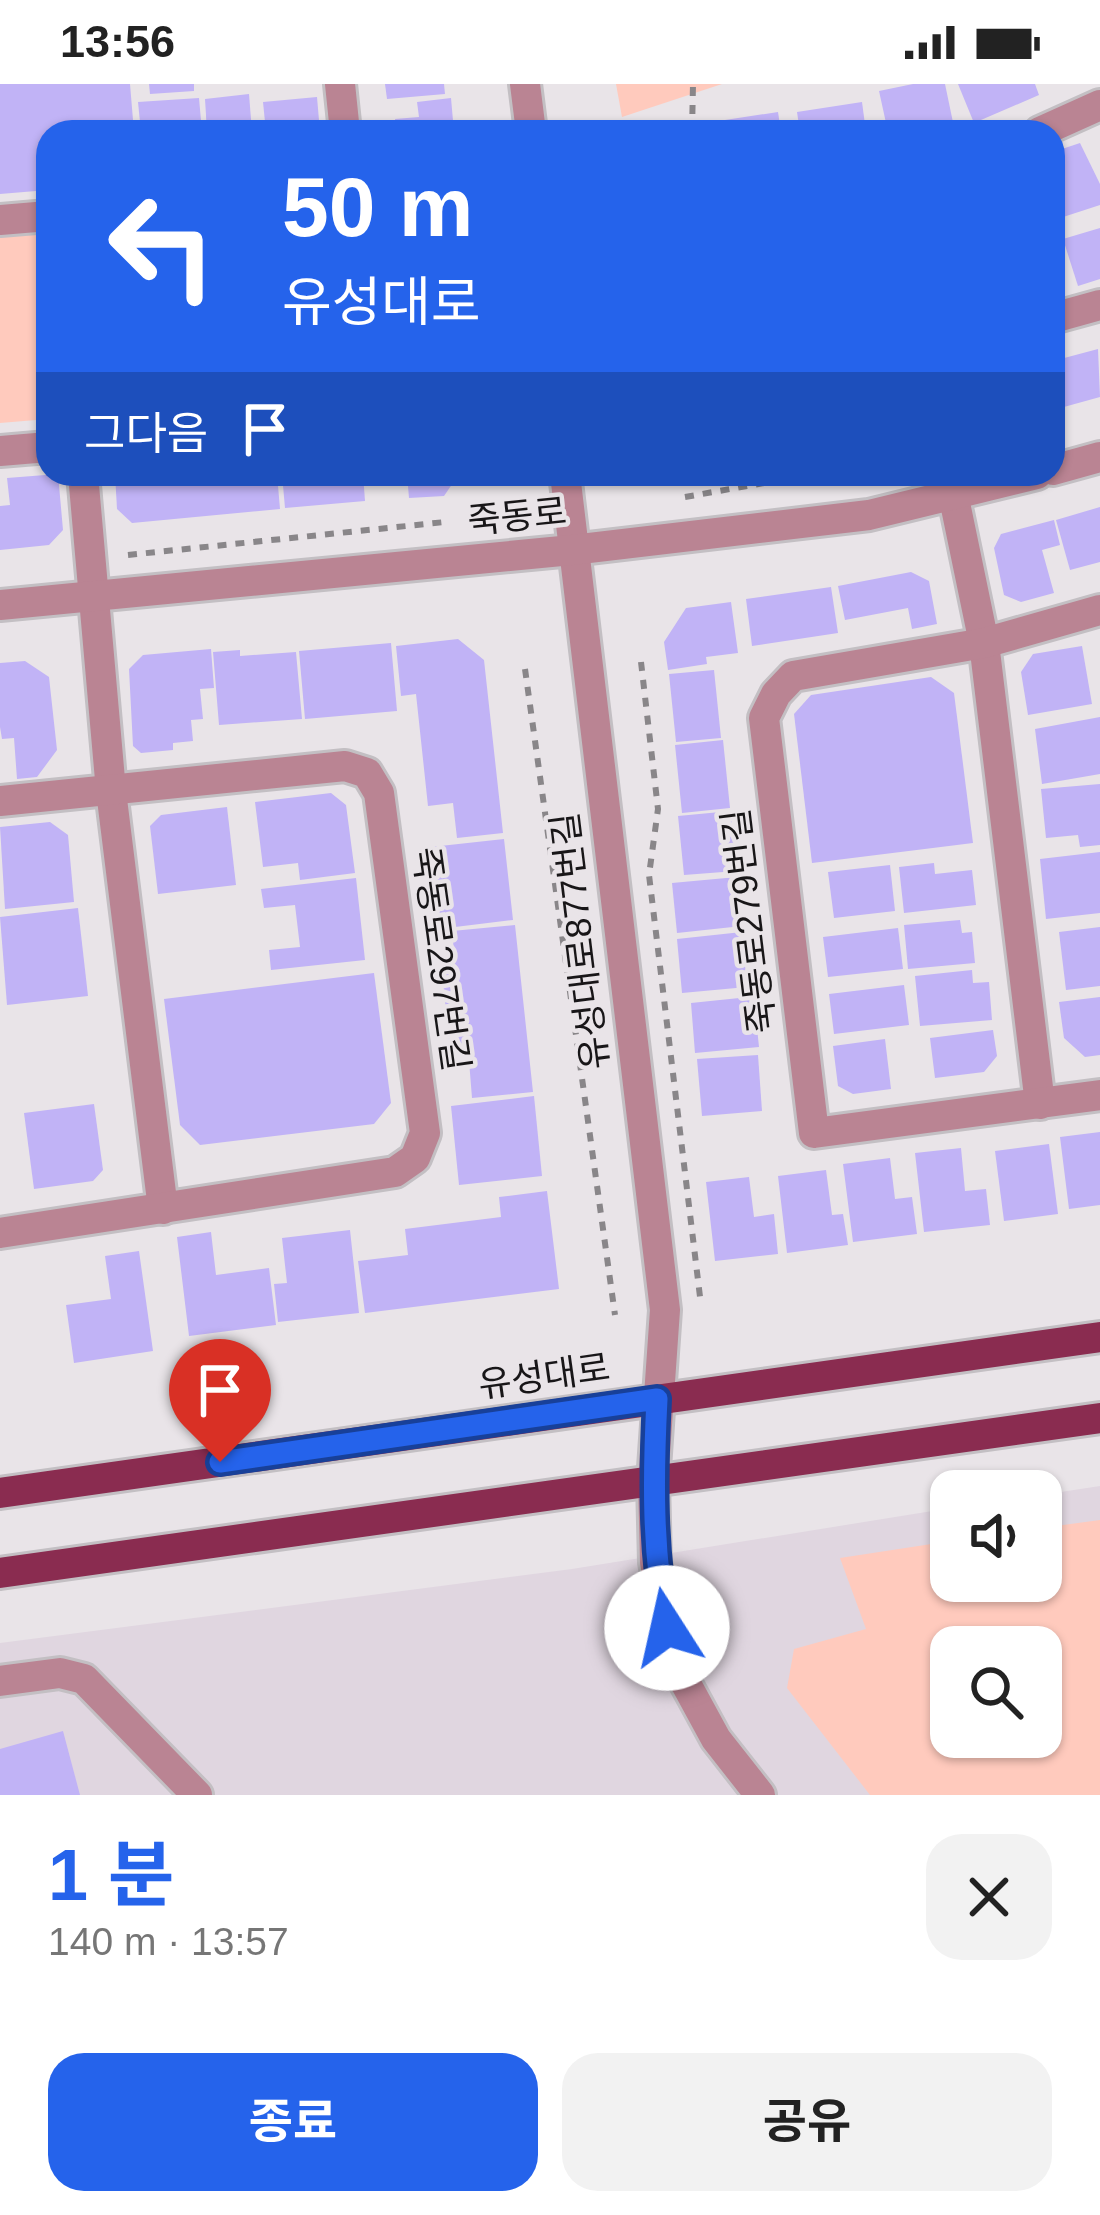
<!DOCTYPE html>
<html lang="ko">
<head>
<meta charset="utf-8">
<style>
	:root { --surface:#fff; --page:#f2f2f2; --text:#222; --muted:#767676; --accent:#2563eb }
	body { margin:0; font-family:Arial,"Noto Sans KR",sans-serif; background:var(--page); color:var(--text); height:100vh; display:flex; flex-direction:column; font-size:45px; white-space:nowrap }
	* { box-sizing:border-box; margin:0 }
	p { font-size:39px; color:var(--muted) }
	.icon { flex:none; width:66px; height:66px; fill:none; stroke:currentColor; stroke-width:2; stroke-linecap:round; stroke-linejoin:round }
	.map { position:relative; height:1711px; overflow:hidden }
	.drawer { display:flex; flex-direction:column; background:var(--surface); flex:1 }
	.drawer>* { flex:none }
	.top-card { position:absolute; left:36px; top:36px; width:1029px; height:366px; border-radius:36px; box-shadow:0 3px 9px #0004; background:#2563eb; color:#fff; overflow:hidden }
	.buttons { position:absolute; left:930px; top:1386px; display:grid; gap:24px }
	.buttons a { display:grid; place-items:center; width:132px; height:132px; border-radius:24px; background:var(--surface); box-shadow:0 3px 9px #0004; font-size:60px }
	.pin { position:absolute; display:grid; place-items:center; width:102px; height:102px; color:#fff; margin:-123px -51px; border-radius:50% 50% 50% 0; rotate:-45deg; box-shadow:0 0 12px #0007 }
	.pin .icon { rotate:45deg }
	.me { position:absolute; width:132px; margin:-66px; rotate:350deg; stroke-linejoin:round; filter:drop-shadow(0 0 9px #0008) }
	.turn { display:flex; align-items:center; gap:42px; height:252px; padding:0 48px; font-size:54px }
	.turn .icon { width:156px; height:156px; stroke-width:2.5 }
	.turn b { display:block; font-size:84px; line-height:102px }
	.then { display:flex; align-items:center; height:114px; padding:0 48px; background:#0003; gap:24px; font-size:45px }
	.round { display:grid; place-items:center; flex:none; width:126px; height:126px; border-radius:36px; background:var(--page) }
	.summary { display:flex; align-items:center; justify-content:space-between; height:204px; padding:0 48px }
	h1 { font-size:72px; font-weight:700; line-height:90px; color:var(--accent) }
	.primary-button { display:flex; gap:24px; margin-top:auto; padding:24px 48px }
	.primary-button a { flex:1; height:138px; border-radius:36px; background:var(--accent); color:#fff; font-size:48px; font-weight:700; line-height:138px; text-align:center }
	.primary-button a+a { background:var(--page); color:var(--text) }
	.status { display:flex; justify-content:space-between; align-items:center; height:84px; padding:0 60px; background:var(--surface); direction:ltr }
	.status svg { height:33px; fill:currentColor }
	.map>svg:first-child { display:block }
	.built { fill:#e0d6e0; fill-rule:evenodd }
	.green { fill:#ffcabd; fill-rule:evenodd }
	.building { fill:#c1b3f6 }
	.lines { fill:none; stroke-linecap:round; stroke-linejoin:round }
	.minor-casing { stroke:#c3bfc3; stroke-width:36 }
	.major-casing { stroke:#c3bfc3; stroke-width:36 }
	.path { stroke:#898689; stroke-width:6; stroke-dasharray:9 9; stroke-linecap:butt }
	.minor { stroke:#ba8493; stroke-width:30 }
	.major { stroke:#8a2c50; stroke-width:30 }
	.route-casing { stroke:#184099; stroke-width:30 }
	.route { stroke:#2563eb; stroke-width:21 }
	.labels { text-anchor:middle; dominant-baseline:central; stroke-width:9; stroke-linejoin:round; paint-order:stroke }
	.street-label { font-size:36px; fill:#181618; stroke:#e9e4e8 }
</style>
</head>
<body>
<div class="status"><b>13:56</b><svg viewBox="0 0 49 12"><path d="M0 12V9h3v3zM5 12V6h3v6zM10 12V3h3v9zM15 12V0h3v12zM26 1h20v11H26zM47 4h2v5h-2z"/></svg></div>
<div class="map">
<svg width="1100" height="1711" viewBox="0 0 1100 1711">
	<rect width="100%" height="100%" fill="#e9e4e8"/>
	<path class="built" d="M1100,1402V1711H0V1559L572,1485L951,1424V1497H1041V1411ZM951,1563H1041V1653H951Z"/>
	<g class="green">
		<path d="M616,0H722L622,33Z"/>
		<path d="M48,146V335L0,339V150Z"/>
		<path d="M1100,1436V1711H870L787,1604L794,1565L866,1545L840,1474L951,1457V1497H1041V1444ZM1041,1563V1653H951V1563Z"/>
	</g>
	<g class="building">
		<path d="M0,0H130L134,48H48V106L0,110Z"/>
		<path d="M149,0H194V7L150,10Z"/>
		<path d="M385,0H444L445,10L387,15Z"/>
		<path d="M913,0H945L955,48H888L879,7Z"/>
		<path d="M958,0H1035L1039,11L974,39Z"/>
		<path d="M249,10L252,48H207L205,15Z"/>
		<path d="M317,13L320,48H266L263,18Z"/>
		<path d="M199,14L202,48H141L138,18Z"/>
		<path d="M451,14L454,48H397L395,35L419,33L417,18Z"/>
		<path d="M862,18L866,48H800L797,28Z"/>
		<path d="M778,28L781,48H714L712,38Z"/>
		<path d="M1080,59L1100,100V121L1054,136L1053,68Z"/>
		<path d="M1100,144V195L1078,202L1063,155Z"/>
		<path d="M1098,265L1100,313L1053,326V277Z"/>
		<path d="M58,390L63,446L49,461L0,466V422L10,421L7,394Z"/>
		<path d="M115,390H277L280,425L132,439L117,425Z"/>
		<path d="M282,390H363L365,417L285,424Z"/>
		<path d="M407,390H459L444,412L409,414Z"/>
		<path d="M1100,423V478L1070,486L1056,436Z"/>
		<path d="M1054,436L1060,461L1042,466L1054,509L1021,518L1004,511L994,464L1001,450Z"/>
		<path d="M911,488L929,497L937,540L912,545L908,524L845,536L838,502Z"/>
		<path d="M831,503L838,549L752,562L746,515Z"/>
		<path d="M731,518L738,569L706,573L707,580L668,586L664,558L686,524Z"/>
		<path d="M458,555L484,576L503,749L457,754L453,719L428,722L416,610L401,612L396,562Z"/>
		<path d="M391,559L397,627L305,635L299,567Z"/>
		<path d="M1082,562L1092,620L1028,631L1021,588L1033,570Z"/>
		<path d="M211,565L214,604L200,605L203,635L191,636L193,657L173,659V666L141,669L133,662L129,585L143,571Z"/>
		<path d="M240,566V572L296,568L302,635L219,641L213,568Z"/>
		<path d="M25,577L49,593L57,666L37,693L17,695L14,654L2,655L0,643V579Z"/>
		<path d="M714,586L721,654L676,658L669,590Z"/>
		<path d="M931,593L954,609L973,759L812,779L794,630L811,611Z"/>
		<path d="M1100,633V690L1042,700L1035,645Z"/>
		<path d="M723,656L730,724L682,729L675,661Z"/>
		<path d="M1100,700V761L1080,763L1078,751L1046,754L1041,705Z"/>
		<path d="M331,709L346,721L355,789L300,796L298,779L263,783L255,718Z"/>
		<path d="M227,723L236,801L158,810L150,742L161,731Z"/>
		<path d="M731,727L736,787L684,791L678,732Z"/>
		<path d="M50,738L68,751L74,818L5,825L0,743Z"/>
		<path d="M504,755L513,836L447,844L445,828L439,829L431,763Z"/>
		<path d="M1100,768V829L1046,835L1040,775Z"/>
		<path d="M934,779L935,790L972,786L976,821L904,829L899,783Z"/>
		<path d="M890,781L895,827L834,834L828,788Z"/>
		<path d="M737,793L742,842L677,849L672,799Z"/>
		<path d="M356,794L365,876L271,886L269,866L300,863L295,821L264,824L261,805Z"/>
		<path d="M78,824L88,912L7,921L0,833Z"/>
		<path d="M960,836L962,849L972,848L975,879L908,885L904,841Z"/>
		<path d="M515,841L533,1008L472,1014L468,964L450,966L441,878L455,877L452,847Z"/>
		<path d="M1100,843V902L1066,906L1059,848Z"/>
		<path d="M898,844L903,885L828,893L823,853Z"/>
		<path d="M742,848L747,903L682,909L677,855Z"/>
		<path d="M972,886L973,899L989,898L992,936L920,942L915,892Z"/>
		<path d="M374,889L391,1019L374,1040L200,1061L180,1041L164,915Z"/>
		<path d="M904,901L909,941L834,950L829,910Z"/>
		<path d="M749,913L751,934H756L759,963L695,969L691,919Z"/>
		<path d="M1100,913V971L1085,973L1064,954L1059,918Z"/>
		<path d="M993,946L997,972L984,988L935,994L930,954Z"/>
		<path d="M885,955L891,1005L853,1010L838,1002L833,962Z"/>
		<path d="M758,971L762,1027L702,1032L697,975Z"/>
		<path d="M534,1012L542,1092L459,1101L451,1022Z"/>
		<path d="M94,1020L103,1086L93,1097L34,1105L24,1029Z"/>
		<path d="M1100,1048V1121L1069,1125L1060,1053Z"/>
		<path d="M1049,1060L1058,1130L1004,1137L995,1067Z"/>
		<path d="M961,1064L965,1107L986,1105L990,1141L924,1148L915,1069Z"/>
		<path d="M890,1074L895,1115L912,1113L917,1150L853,1158L843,1080Z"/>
		<path d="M826,1086L832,1131L843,1130L848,1161L787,1169L778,1092Z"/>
		<path d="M749,1093L754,1133L774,1130L778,1170L715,1177L706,1098Z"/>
		<path d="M547,1107L559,1205L365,1229L358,1177L408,1171L405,1145L501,1133L499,1113Z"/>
		<path d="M350,1146L359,1229L278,1238L274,1200L287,1199L282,1154Z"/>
		<path d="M211,1148L216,1191L269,1184L276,1241L189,1252L177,1153Z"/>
		<path d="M139,1167L153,1267L74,1279L66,1221L111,1215L105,1172Z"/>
		<path d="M63,1647L80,1711H0V1665Z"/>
	</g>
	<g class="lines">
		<g class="minor-casing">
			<g id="minor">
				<path d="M340,0L345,48"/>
				<path d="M525,0L531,48"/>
				<path d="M1040,48L1100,21"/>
				<path d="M0,136L48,132"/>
				<path d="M1053,234L1100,221"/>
				<path d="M0,367L48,363"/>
				<path d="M1053,386L1100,373"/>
				<path d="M83,390L111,707L163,1125"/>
				<path d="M565,390L665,1226L653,1398L655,1478L667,1544L685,1598L716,1655L760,1711"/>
				<path d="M949,390L984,559L1040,1020"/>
				<path d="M0,521L572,466L869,431L1037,390"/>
				<path d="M1100,526L984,559L793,592L776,610L764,634L814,1049L1100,1011"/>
				<path d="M0,717L345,682L367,689L379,709L425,1049L415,1074L395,1088L0,1149"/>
				<path d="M0,1597L60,1589L84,1595L197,1711"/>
			</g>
		</g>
		<g class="major-casing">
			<g id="major">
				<path d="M0,1409L1100,1253"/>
				<path d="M0,1489L1100,1334"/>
			</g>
		</g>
		<g class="path">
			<path d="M692,48L693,0"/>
			<path d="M685,413L815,390"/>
			<path d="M128,471L445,438"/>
			<path d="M641,578L658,725L649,791L701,1221"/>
			<path d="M525,585L615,1231"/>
		</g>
		<use href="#minor" class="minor"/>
		<use href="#major" class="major"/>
	</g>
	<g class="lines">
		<g class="route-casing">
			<path id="route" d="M220,1378L657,1315C653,1393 652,1467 667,1544"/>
		</g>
		<use href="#route" class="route"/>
	</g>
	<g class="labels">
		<g class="street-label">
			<text transform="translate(517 432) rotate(-6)">죽동로</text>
			<text transform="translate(749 837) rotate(-97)">죽동로279번길</text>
			<text transform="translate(580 857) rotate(-97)">유성대로877번길</text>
			<text transform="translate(441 875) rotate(82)">죽동로297번길</text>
			<text transform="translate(544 1292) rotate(-8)">유성대로</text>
		</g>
	</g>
</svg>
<div class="buttons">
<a><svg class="icon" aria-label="sound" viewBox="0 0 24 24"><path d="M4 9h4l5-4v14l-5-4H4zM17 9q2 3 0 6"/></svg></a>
<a><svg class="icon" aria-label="search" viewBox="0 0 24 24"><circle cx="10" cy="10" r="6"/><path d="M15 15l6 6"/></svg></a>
</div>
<div class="pin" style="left:220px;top:1378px;background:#d93025"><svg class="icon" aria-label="arrive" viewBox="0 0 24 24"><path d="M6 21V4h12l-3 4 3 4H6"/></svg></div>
<svg class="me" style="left:667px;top:1544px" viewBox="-20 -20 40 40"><circle r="19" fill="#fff"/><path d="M0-13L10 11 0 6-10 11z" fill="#2563eb"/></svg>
<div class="top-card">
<div class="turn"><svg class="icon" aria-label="left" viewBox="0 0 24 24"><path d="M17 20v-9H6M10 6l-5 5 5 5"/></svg><div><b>50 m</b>유성대로</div></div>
<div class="then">그다음<svg class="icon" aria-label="arrive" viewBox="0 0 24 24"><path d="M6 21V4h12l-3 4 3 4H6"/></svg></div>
</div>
</div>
<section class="drawer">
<div class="summary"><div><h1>1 분</h1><p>140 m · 13:57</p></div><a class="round"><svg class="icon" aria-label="close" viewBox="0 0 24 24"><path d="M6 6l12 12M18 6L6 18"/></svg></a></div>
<div class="primary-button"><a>종료</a><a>공유</a></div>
</section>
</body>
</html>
